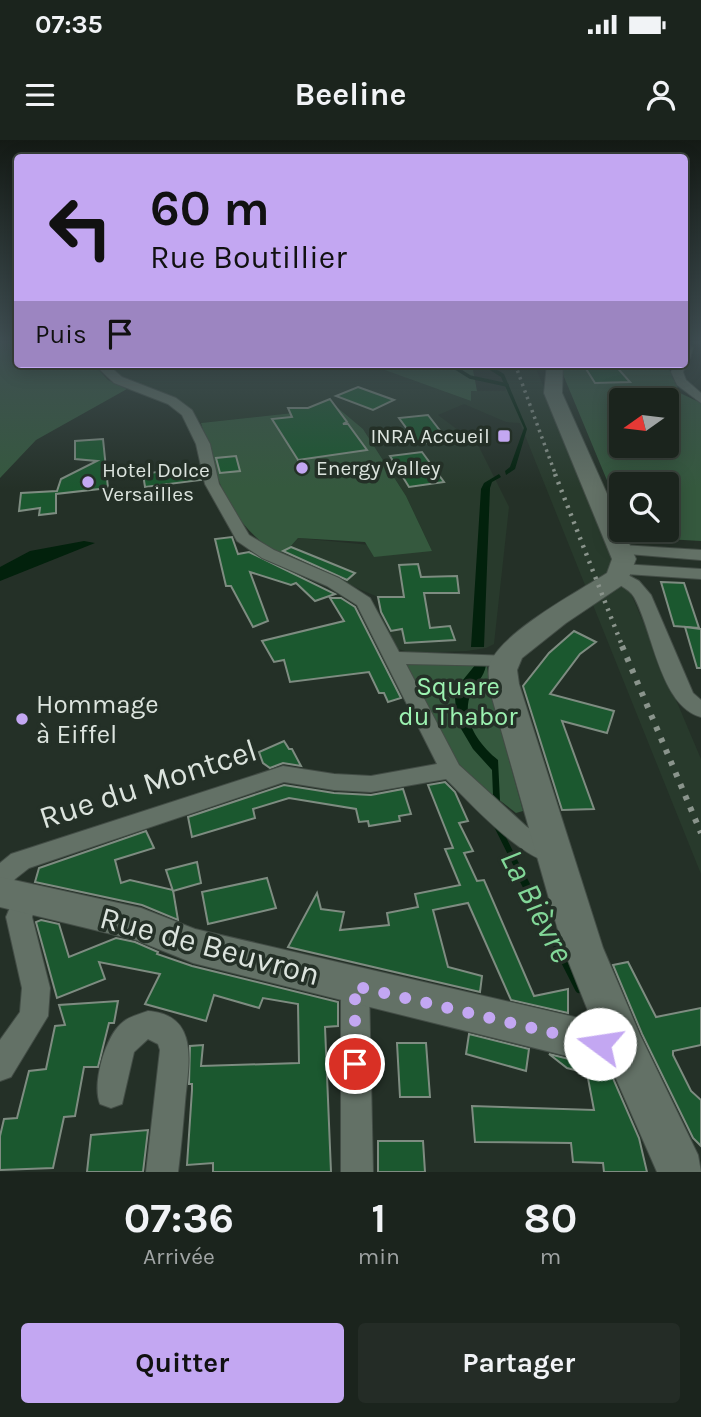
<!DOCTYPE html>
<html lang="fr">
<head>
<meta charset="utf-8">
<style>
	:root { --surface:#1b241d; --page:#242c26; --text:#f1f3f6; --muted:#a0a4a4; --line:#39413b; --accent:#c3a7f2 }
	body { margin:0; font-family:Karla,sans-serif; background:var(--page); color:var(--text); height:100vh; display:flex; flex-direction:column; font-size:26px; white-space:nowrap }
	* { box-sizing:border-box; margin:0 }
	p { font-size:23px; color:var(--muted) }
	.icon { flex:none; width:38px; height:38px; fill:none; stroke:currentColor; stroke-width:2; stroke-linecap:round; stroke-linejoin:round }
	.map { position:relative; height:1032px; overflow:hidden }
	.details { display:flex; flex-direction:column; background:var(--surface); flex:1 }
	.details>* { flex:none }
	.banner { position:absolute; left:14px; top:14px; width:674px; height:214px; border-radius:7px; box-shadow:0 4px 18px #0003,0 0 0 2px var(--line); background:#c3a7f2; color:#111; overflow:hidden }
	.needle { width:46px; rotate:256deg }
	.controls { position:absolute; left:609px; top:248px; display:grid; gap:14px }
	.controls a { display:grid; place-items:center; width:70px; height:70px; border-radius:7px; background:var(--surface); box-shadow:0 4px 18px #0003,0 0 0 2px var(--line); font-size:35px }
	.pin { position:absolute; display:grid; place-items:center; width:60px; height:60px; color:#fff; margin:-30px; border:4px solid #fff; border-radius:50%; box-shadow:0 2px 7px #0007 }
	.me { position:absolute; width:77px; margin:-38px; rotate:284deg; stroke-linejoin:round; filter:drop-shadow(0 0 5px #0008) }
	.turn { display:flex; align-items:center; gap:24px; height:147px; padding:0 21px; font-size:32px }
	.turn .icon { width:91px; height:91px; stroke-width:2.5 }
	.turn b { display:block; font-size:49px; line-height:60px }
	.then { display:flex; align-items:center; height:66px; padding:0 21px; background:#0003; gap:14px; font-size:26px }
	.eta { display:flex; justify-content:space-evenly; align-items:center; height:119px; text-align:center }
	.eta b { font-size:42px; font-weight:700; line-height:49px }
	.primary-button { display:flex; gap:14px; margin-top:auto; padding:14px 21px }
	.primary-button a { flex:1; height:80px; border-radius:7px; background:var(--accent); color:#111; font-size:28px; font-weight:700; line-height:80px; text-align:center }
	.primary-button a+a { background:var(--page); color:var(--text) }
	.status { display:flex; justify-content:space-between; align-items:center; height:49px; padding:0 35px; background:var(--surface); direction:ltr }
	.status svg { height:19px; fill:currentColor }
	header { display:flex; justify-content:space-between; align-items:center; height:91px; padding:0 21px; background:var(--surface); font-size:32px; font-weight:700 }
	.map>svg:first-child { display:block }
	.built { fill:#283a2c }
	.green { fill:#35593e; fill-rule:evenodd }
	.water { fill:#02210c }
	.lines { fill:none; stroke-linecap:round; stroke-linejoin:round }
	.stream-far2 { stroke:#02210c; stroke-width:3.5 }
	.stream-far1 { stroke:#02210c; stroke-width:6 }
	.stream { stroke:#02210c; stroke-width:8 }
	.building { fill:#1b582f; stroke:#7e8c81; stroke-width:2 }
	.street-casing { stroke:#434d46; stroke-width:2 }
	.secondary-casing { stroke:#434d46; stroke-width:2 }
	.street { fill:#637166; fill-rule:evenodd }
	.secondary { fill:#637166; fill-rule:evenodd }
	.rail-far2 { stroke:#8a948c; stroke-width:3.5; stroke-dasharray:2.5 4.5; stroke-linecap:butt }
	.rail-far1 { stroke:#8a948c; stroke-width:4.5; stroke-dasharray:2.5 6; stroke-linecap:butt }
	.rail { stroke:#8a948c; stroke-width:6; stroke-dasharray:4.5 8; stroke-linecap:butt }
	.route { stroke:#c3a7f2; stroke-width:12; stroke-dasharray:0 21.6 }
	.poi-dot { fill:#c3a7f2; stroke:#243027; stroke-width:2.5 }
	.labels { text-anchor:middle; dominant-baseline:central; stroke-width:7; stroke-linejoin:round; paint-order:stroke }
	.far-poi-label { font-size:21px; fill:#dce4de; stroke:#243027; text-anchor:start }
	.park-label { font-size:26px; fill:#9cf2b1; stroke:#243027 }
	.poi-label { font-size:26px; fill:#dce4de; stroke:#243027; text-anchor:start }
	.near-street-label { font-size:32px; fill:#dce4de; stroke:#243027 }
	.near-water-label { font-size:33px; font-style:italic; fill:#82d798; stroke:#243027 }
</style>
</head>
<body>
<div class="status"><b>07:35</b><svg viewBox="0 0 49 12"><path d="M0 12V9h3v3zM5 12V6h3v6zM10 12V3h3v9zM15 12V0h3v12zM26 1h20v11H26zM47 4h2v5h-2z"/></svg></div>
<header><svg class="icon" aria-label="menu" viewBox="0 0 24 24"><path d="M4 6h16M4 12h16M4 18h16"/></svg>Beeline<svg class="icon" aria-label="person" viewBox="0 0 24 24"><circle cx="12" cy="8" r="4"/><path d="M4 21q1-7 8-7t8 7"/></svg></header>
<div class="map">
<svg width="701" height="1032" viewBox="0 0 701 1032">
	<rect width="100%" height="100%" fill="#243027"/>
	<path class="built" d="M105,224H368L471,261V251H506L500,224H534L701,619V734L520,283L506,282L464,264L438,275L478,305L509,367L494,504L486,508L467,511L412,513L398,509L385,483H382L378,457L277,414L290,407L298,398L432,411L406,356L363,289L338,268L201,283L179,261L129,243Z"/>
	<g class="green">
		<path d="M0,204H17L18,224H93L108,240L127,249L36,300L0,338Z"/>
		<path d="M368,224H468L473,230L477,251H471V261Z"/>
		<path d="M565,224H673L669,229L680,253L701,263V401L631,397L628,390H667V345H621V374L562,232ZM621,261H667V306H621Z"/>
		<path d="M338,268L363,289L406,356L432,411L374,417L365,402L298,398L290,407L277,414C224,377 219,342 201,283Z"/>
		<path d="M395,518L487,525L490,551L523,671L516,673L457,627Z"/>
	</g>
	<g class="water">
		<path d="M487,224L504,234L527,289L515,329L506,335L505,331L510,327L524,288L501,237L482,225Z"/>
		<path d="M499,334L501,337L492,342L490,348L484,507H471L481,349L484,343Z"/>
		<path d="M84,401L95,403L0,441V427L30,411Z"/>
		<path d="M476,524L486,525C484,538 476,542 471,553C460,579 479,605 498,620L500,661L493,655L492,630L473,609L457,582L455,558L458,546Z"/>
	</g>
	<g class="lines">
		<path class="stream-far2" d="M433,224L454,227L470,237L507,245"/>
		<path class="stream-far1" d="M497,686L521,734"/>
		<path class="stream" d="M520,733L579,849"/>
	</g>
	<g class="building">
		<path d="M583,224H614L630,242L595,243Z"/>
		<path d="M358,247L394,260L373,270L336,256Z"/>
		<path d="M330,259L347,282L343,284H348L367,310L298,320L272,279L292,277L288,268H308Z"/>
		<path d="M428,275L448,301L418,304L399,278Z"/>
		<path d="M103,299L108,348L56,354V373L39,375L40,368L19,371L21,353L57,351L61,339L97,321L75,319V301Z"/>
		<path d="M422,312L444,342L409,347L390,316Z"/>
		<path d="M236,316L240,331L220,333L216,318Z"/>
		<path d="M198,326L201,340L145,347L143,334Z"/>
		<path d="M232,397L238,414L249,412L335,454L315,461L296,443L291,445L250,432L268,481L253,487L231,446H226L215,399Z"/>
		<path d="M291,407L328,422L355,433L347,440L283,411Z"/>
		<path d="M418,424L421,437L457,436L459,453H424L430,488L450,486L455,500L405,503L402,489L391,491L381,472L378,457H404L399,425Z"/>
		<path d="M661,442L684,443L699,488L674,486Z"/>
		<path d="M330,458H341L355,467L401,558L388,562L384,553H379L369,532L290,542L284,520L274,522L262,501L344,481Z"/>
		<path d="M685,487L701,489V528H697Z"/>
		<path d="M574,491L596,502L580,514L550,554L614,571L607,593L562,581L594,669L562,670L523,546L549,513Z"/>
		<path d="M284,601L289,609H292L301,626L283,623L270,628L263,623L259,612Z"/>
		<path d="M445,642L455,652L468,681L459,683L473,711L464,713L477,741L484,740L534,856L568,849V873L511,860L468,763L433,770L448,827L482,836L480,852L288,807L317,753L321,769L344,772L340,790L389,785L387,773L418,767L415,754L460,745L445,709L453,708L428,645Z"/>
		<path d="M284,645L334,653L371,655L403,649L411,674L399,676L400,681L369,686L368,681L359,682L356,669L289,658L253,669L255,678L192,697L188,677Z"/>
		<path d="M146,691L154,708L115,720L121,743L130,740L173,750L178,780L142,765L35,742L39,728Z"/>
		<path d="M197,722L201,743L173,751L166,730Z"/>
		<path d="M267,738L276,768L208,784L202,752Z"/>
		<path d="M41,780L59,784L69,817L116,798L135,802L158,812L157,814L192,826L338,862V886L325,887L331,1032H213V1023L187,1025L192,950V944H189L190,906L203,905L201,926L299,923L298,864L263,858L259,868L214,855L206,881L145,864L160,834L99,822L105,839L57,858L36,782Z"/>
		<path d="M628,822L656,877L701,868V905L673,911V915L691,951L701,960V1006L693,998L642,894L613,825Z"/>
		<path d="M118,861L114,883H109L98,927H84L75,976L64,977L53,1028L0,1030V996L4,979L17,978L29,931L46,929L55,886L65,885L59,865Z"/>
		<path d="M469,894L529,909L526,931L466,914Z"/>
		<path d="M397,903H426L430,957H400Z"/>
		<path d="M549,914L609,929L639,998L647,1032H604L603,1023L573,1022L571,1003L475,1002L472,966L594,970L587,933L567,928Z"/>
		<path d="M148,990L143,1032H87L91,995Z"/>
		<path d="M378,1001H423L425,1032H378Z"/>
	</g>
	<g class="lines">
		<g class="street-casing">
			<g id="street">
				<path d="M684,204H690L693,208L690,218L684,221Z"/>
				<path d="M684,222L686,224L683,232L686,240L701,253V263L677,245L671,232L674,224H684Z"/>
				<path d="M94,224H107L122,237L176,258L192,270L210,304L219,344L249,395L274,410L339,438L370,458L399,512L512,516L515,520L512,524L505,526L406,524L459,625L527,687L563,708L566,715L563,722C531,732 468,660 446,639L371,652L334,650L284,642L29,728L15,739L9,749L0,752V723L11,714L283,626L334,634L371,636L437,624L357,465L327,446L262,418L237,401L205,344L196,304L182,275L168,264L114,243Z"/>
				<path d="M622,405L701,410V420L616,413L614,410Z"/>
				<path d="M622,424L701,429V439L626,434L639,441L651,455L693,553L701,560V577C660,566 653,491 634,457C628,447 616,445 609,437L616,432L614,429L616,425Z"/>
				<path d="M26,748L35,751L39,759L32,777L50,848L48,876L11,937L0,941V900L20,872L22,848L6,777L17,751Z"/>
				<path d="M355,833L365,837L369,846L373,1032H341V846L345,837Z"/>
				<path d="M148,871C201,875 188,926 185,962C183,985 181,1009 178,1032H146L160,910L158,904L148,899L134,912L122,964L111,968L100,964C92,944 105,896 123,882C130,876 140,874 148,871Z"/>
			</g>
		</g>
		<g class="secondary-casing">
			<path id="secondary" d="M547,224H563L562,253L636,419L627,442L566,483L522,518L517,530L519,544L603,808L640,895L698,1015L701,1032H657L611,927L193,823L136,800L0,767V737L141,768L195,789L592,881L563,808L492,558C490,546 486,532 491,521C506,490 577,452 607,433L612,419L544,253Z"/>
		</g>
		<use href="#street" class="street"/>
		<use href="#secondary" class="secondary"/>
		<path class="rail-far2" d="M515,224L556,336"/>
		<path class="rail-far1" d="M555,334L623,508"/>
		<path class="rail" d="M622,506L701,693"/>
	</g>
	<linearGradient id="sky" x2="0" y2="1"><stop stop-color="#141a15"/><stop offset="0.58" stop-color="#3f4e52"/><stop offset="1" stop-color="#3f4e52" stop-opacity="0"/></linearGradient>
	<rect width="701" height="349" fill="url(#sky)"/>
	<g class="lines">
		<path class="route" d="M355,924V846L600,904"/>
	</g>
	<g class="poi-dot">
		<rect x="497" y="289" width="14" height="14" rx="3.5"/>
		<circle cx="302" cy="328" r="7"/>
		<circle cx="88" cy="342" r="7"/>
		<circle cx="22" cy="579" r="7"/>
	</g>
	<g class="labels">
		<g class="far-poi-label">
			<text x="490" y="296" text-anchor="end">INRA Accueil</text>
			<text x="316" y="328">Energy Valley</text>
			<text x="102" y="330">Hotel Dolce<tspan x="102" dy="24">Versailles</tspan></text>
		</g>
		<g class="park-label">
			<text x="458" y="546">Square<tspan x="458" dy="30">du Thabor</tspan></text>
		</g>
		<g class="poi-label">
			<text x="36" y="564">Hommage<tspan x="36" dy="30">à Eiffel</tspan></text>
		</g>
		<g class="near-street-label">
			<text transform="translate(148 644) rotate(-18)">Rue du Montcel</text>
			<text transform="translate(210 806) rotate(15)">Rue de Beuvron</text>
		</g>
		<g class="near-water-label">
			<text transform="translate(537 766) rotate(63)">La Bièvre</text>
		</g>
	</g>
</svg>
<div class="controls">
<a><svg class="needle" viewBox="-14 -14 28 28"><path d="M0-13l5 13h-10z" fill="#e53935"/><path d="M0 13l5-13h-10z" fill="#a0a4a4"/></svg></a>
<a><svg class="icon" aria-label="search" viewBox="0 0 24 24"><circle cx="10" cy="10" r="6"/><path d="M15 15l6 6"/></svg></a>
</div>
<div class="pin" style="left:355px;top:924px;background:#d93025"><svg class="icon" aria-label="arrive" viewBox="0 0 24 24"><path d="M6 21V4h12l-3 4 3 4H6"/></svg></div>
<svg class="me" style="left:600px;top:904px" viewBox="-20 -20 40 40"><circle r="19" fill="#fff"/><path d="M0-13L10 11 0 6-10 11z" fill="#c3a7f2"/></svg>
<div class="banner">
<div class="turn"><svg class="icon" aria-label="left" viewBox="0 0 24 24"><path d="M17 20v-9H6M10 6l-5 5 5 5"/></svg><div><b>60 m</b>Rue Boutillier</div></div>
<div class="then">Puis<svg class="icon" aria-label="arrive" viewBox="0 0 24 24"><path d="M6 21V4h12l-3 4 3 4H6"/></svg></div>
</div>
</div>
<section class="details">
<div class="eta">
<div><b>07:36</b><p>Arrivée</p></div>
<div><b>1</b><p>min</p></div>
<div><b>80</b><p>m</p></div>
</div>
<div class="primary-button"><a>Quitter</a><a>Partager</a></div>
</section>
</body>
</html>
